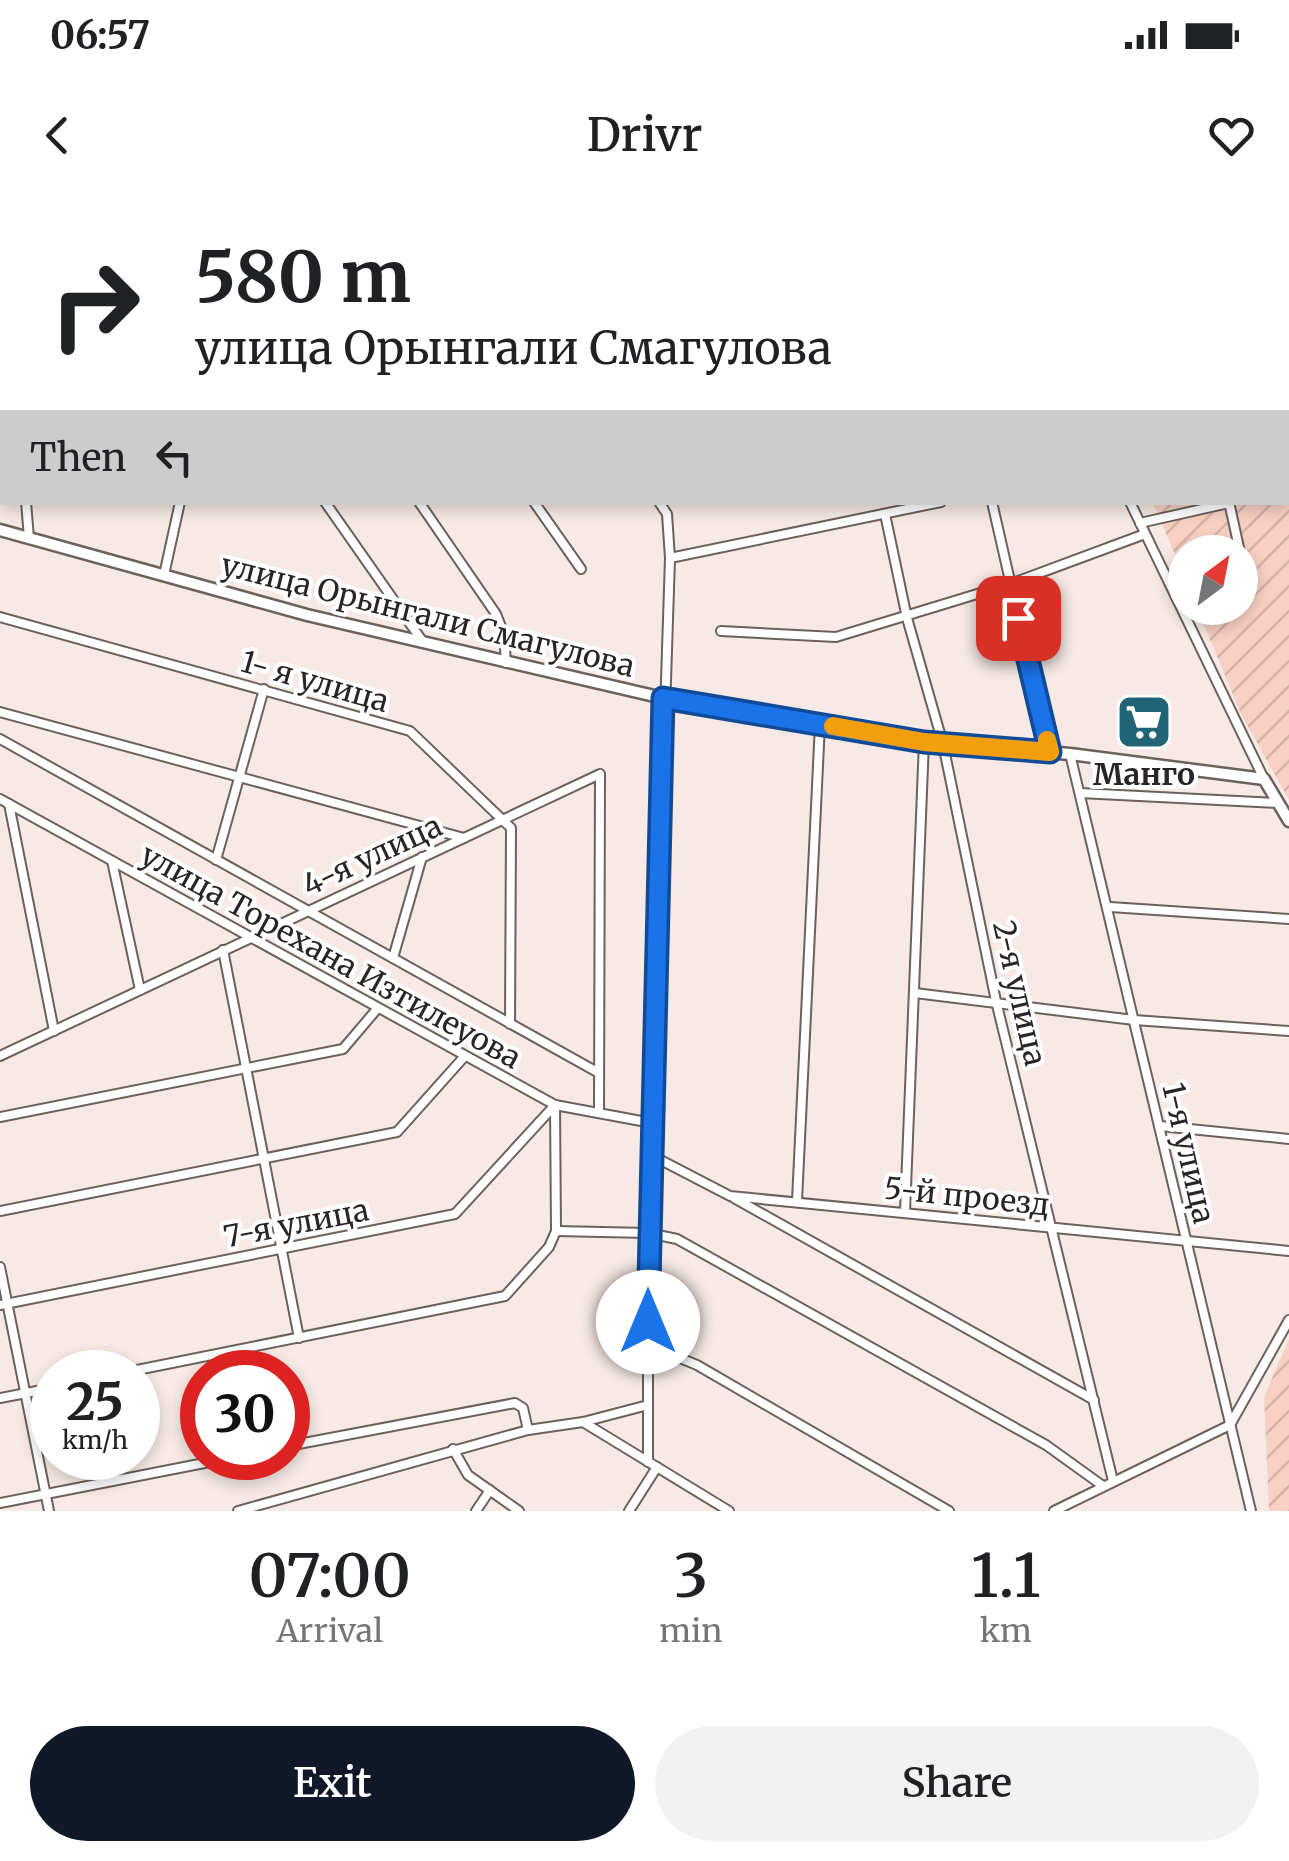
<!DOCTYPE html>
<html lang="en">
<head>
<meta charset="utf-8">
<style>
	:root { --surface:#fff; --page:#f2f2f2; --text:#202124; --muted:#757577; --accent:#111827 }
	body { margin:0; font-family:Merriweather,serif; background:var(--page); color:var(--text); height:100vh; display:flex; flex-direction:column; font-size:38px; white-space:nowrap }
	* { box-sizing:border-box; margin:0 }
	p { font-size:32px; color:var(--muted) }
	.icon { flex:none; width:55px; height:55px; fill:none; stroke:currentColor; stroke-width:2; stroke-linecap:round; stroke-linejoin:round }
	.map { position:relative; height:1311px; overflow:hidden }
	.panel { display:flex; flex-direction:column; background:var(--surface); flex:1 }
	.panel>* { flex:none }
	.guide { position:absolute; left:0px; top:0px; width:1290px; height:305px; box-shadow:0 5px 15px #0003; background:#fff; color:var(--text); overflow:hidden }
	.needle { width:65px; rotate:32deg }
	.controls { position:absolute; left:1168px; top:335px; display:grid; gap:20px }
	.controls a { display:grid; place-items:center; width:90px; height:90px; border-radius:50%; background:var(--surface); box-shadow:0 5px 15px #0003; font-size:50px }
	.speed { position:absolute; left:30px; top:1150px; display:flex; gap:20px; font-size:50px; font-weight:700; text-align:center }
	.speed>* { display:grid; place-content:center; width:130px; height:130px; border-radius:50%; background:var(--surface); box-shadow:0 5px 15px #0003; line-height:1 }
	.speed small { font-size:25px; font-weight:400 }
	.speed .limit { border:15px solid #d22; background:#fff; color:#111 }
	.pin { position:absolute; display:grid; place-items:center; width:85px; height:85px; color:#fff; margin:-42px; border-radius:20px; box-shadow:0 5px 15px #0006 }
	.me { position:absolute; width:110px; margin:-55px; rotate:0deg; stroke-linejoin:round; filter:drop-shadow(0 0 8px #0008) }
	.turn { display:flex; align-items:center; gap:35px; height:210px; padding:0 30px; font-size:45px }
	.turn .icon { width:130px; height:130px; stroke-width:2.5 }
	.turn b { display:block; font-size:70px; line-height:85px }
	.then { display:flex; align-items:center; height:95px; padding:0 30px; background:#0003; gap:20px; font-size:38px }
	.eta { display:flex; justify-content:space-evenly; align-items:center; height:170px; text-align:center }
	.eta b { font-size:60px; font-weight:600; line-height:70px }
	.button { display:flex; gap:20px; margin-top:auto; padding:20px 30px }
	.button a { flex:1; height:115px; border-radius:60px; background:var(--accent); color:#fff; font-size:40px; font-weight:600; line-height:115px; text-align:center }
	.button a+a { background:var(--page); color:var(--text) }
	.status { display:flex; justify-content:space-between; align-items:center; height:70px; padding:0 50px; background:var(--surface); direction:ltr }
	.status svg { height:28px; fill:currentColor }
	header { display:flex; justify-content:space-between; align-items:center; height:130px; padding:0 30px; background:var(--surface); font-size:45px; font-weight:600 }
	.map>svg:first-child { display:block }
	.garden { fill:url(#garden-furrows) }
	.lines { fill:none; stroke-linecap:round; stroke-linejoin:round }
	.minor-casing { stroke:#6b615d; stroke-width:12 }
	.major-casing { stroke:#6b615d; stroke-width:15 }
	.minor { stroke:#fff; stroke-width:8 }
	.major { stroke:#fff; stroke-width:10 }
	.route-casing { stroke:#114b97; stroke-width:25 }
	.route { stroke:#1a73e8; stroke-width:18 }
	.slow { stroke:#f59e0b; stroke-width:18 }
	.labels { text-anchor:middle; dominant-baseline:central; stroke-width:8; stroke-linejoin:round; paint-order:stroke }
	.street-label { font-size:30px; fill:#2a2524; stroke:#fff }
	.poi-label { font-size:30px; font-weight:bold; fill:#2a2524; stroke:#fff }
</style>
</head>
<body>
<div class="status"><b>06:57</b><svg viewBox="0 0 49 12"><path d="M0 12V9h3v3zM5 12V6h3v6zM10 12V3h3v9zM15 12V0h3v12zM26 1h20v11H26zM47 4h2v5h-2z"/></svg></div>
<header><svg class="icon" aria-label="back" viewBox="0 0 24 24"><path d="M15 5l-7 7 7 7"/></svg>Drivr<svg class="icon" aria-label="heart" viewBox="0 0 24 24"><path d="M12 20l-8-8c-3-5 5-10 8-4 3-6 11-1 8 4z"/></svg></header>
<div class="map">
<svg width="1289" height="1311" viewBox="0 0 1289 1311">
	<defs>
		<pattern id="garden-furrows" width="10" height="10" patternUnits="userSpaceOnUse" patternTransform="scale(2.5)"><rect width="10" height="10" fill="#f9d1c4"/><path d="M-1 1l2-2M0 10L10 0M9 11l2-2" fill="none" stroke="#d6b3a8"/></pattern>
	</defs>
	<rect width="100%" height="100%" fill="#f7eae6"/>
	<g class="garden">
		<path d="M1288,37L1289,40V600L1241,514L1197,408H1240V352H1185V379L1153,303L1288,302Z"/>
		<path d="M1289,1139V1311H1269L1264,1197Z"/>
	</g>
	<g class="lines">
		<g class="minor-casing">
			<g id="minor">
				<path d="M212,0L214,2"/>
				<path d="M328,0L329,2"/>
				<path d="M438,0L440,2"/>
				<path d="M593,0L596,2"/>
				<path d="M727,0L730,2"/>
				<path d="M831,0L834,2"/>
				<path d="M1028,0L1029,2"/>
				<path d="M203,2L206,0"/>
				<path d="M710,2L712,0"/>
				<path d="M925,2L928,0"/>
				<path d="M0,113H2"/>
				<path d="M0,230L2,234"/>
				<path d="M26,302L29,338"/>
				<path d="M325,302L423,442"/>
				<path d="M419,302L496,414L504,434L506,463"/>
				<path d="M534,302L581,369"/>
				<path d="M992,302L1049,552"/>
				<path d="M1130,302L1264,579"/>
				<path d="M1229,302L1240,352"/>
				<path d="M885,314L907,418L943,544L996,801L1113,1281"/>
				<path d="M1140,323L1229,303"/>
				<path d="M1240,353L1246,382"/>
				<path d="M670,358L941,302"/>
				<path d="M164,375L180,302"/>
				<path d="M0,417L410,531L511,628L510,824"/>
				<path d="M721,431L836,437L1010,384L1145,334"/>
				<path d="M0,512L464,638"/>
				<path d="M0,539L599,873"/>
				<path d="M1070,554L1251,1311"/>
				<path d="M1080,593L1278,603"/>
				<path d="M0,599L555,905L652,923"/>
				<path d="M9,604L54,831"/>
				<path d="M216,660L264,489"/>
				<path d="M112,661L140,790"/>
				<path d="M1110,707L1289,719"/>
				<path d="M223,750L299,1138"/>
				<path d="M393,758L422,657"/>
				<path d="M915,793L1134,820L1289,831"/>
				<path d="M0,856L600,574L599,913"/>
				<path d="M0,917L343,849L377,809"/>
				<path d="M1160,926L1289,939"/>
				<path d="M651,955L730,996L1289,1051"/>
				<path d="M734,998L1094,1200"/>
				<path d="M797,1001L820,524"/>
				<path d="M0,1011L397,932L464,857"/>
				<path d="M905,1012L924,542"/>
				<path d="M556,1031L648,1033L677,1039L1046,1245L1103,1286"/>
				<path d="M0,1067L49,1311"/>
				<path d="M0,1105L455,1014L555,905"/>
				<path d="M648,1145L697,1165L949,1311"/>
				<path d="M127,1172L505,1096L549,1047L556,1031L555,905"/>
				<path d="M0,1198L52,1188"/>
				<path d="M583,1222L729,1311"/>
				<path d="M1230,1225L1289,1120"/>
				<path d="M288,1246L515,1203L523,1208L528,1230"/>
				<path d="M453,1249L468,1275L519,1311"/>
				<path d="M648,1262V1033L670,358L667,314L659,302"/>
				<path d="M0,1303L230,1258"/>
				<path d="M238,1311L528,1230L583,1222L648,1205"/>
				<path d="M476,1311L490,1290"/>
				<path d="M629,1311L657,1267"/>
				<path d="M1054,1311L1230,1225"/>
			</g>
		</g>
		<g class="major-casing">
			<path id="major" d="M0,330L307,415L663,498L924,542L1070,554L1264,579L1289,621"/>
		</g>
		<use href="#minor" class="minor"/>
		<use href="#major" class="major"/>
	</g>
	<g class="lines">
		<g class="route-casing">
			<path id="route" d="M648,1122L663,498L924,542L1050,552L1018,418"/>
		</g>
		<use href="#route" class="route"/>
		<path class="slow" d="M833,526L924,542L1050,552L1047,540"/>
	</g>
	<defs>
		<g id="supermarket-square" transform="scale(2.875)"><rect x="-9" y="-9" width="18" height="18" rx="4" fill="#206476" stroke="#fff"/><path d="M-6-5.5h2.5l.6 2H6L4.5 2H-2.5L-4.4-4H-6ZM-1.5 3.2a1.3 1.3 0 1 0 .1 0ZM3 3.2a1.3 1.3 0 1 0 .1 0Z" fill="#fff"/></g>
	</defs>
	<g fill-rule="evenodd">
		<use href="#supermarket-square" x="1144" y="522"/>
	</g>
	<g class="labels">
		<g class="street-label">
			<text transform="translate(428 415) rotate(14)">улица Орынгали Смагулова</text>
			<text transform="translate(315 481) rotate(16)">1- я улица</text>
			<text transform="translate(372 655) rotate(-25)">4-я улица</text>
			<text transform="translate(331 756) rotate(29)">улица Торехана Изтилеуова</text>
			<text transform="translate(1020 793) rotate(77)">2-я улица</text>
			<text transform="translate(1189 953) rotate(77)">1-я улица</text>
			<text transform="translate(967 996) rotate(6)">5-й проезд</text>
			<text transform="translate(296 1023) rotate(-11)">7-я улица</text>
		</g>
		<g class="poi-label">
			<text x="1144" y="574">Манго</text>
		</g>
	</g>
</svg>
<div class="controls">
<a><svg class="needle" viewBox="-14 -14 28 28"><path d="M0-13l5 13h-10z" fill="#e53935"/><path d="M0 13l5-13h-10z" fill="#757577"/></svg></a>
</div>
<div class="speed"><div>25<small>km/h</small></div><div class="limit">30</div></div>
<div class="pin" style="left:1018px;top:418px;background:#d93025"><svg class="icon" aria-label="arrive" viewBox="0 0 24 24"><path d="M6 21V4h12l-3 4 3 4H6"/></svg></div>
<svg class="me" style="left:648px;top:1122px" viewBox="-20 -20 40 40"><circle r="19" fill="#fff"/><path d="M0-13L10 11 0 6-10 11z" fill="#1a73e8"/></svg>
<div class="guide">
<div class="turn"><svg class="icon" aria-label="right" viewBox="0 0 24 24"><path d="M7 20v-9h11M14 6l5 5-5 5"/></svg><div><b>580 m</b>улица Орынгали Смагулова</div></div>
<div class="then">Then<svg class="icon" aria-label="left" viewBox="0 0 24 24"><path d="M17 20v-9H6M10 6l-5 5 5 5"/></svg></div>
</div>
</div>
<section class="panel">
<div class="eta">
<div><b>07:00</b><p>Arrival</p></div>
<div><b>3</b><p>min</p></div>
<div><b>1.1</b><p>km</p></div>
</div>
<div class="button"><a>Exit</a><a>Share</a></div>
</section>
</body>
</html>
